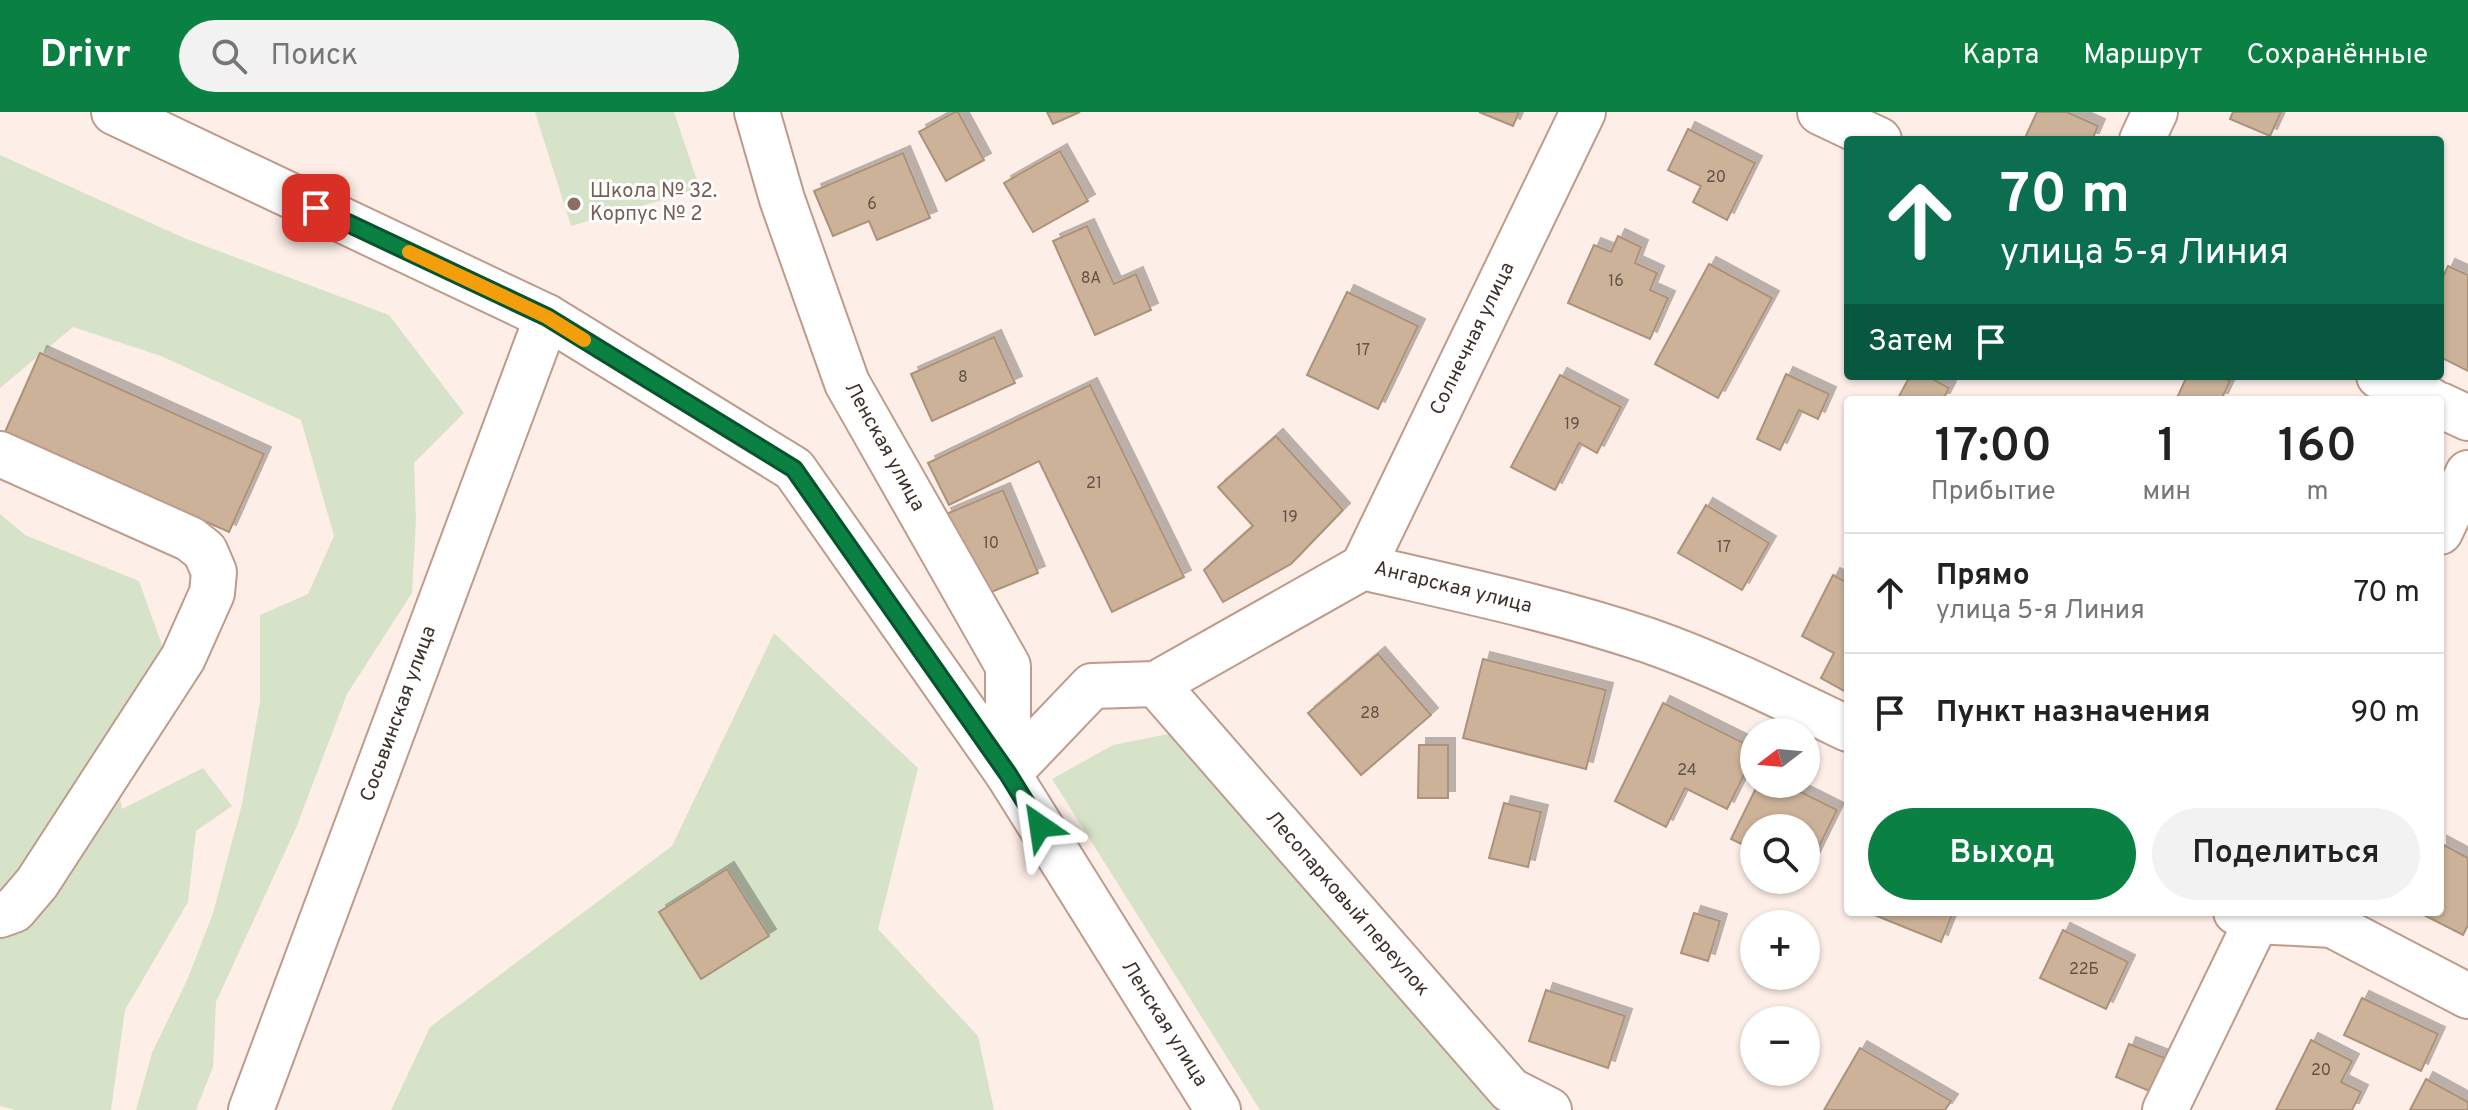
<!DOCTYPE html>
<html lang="ru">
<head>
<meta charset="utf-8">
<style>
	:root { --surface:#fff; --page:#f2f2f2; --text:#222; --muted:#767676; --line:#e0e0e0; --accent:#0b8043 }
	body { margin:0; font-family:Overpass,sans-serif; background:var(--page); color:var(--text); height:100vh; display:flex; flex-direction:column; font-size:30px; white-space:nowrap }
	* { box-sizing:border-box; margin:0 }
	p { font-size:26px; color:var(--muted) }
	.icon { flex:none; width:44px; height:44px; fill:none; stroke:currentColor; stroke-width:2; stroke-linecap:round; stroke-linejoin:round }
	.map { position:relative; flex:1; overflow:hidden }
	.details { position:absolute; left:1844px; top:284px; width:600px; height:520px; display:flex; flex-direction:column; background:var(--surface); border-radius:8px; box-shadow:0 2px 6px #0004 }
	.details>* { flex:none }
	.top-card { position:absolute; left:1844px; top:24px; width:600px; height:244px; border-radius:8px; box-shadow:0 2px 6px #0004; background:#0b6e4f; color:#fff; overflow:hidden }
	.needle { width:52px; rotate:254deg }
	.fabs { position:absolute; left:1740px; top:606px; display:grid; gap:16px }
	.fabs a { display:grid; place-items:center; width:80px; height:80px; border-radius:50%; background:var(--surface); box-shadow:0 2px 6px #0004; font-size:40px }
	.pin { position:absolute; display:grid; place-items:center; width:68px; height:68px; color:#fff; margin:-34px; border-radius:16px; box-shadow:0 4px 12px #0006 }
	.me { position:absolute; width:88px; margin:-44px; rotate:328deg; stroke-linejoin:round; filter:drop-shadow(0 0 6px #0008) }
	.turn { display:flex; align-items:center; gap:28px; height:168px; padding:0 24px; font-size:36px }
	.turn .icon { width:104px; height:104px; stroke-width:2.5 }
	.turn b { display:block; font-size:56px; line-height:68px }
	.then { display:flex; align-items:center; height:76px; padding:0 24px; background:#0003; gap:16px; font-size:30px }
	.eta { display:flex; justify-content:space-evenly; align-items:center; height:136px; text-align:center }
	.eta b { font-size:48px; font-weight:600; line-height:56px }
	.cta { display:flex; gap:16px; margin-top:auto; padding:16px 24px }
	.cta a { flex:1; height:92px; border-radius:48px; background:var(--accent); color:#fff; font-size:32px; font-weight:600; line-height:92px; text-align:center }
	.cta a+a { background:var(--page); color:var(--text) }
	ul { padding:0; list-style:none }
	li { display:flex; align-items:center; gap:24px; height:120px; padding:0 24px; border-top:2px solid var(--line) }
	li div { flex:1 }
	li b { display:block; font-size:30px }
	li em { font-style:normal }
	header { display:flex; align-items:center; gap:48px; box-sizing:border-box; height:112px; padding:0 40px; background:var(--accent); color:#fff }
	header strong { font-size:38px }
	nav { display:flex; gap:44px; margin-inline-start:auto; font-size:28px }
	.search { width:560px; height:72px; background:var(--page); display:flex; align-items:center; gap:20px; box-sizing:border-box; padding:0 28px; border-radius:44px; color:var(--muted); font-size:30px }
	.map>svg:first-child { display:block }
	.green { fill:#d7e3c9 }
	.building { fill:#ccb299; stroke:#ac9279; stroke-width:2; filter:url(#shadow) }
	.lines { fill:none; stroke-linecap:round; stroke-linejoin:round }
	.minor-casing { stroke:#be9b8b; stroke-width:48 }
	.minor { stroke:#fff; stroke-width:44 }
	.route-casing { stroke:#07532c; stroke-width:20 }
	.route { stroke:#0b8043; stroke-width:14 }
	.slow { stroke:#f59e0b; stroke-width:14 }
	.education-dot { fill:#8d6e63; stroke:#fff; stroke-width:3 }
	.labels { text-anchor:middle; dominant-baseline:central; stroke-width:6; stroke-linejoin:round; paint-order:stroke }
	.number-label { font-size:16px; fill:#625146 }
	.education-label { font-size:20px; fill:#785e54; stroke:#fff; text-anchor:start }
	.street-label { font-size:20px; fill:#3f312a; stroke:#fff }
</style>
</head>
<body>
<header>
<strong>Drivr</strong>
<div class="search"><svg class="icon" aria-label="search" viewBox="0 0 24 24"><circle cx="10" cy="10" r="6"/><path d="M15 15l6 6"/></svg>Поиск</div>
<nav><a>Карта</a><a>Маршрут</a><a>Сохранённые</a></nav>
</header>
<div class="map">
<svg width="2468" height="998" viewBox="0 0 2468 998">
	<defs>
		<filter id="shadow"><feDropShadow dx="7" dy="-7" stdDeviation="0" flood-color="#0004"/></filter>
	</defs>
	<rect width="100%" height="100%" fill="#fdeee7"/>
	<g class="green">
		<path d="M535,0H674L700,77L571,114Z"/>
		<path d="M0,43L184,126L389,203L464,301L414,351L416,408L412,481L347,582L296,716L216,890L213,955L196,998H136L152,941L188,866L213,801L242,692L260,589V503L308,482L334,424L301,308L161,244L73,215L0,276Z"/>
		<path d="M0,402L25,423L139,469L173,564L111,636L122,697L203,656L232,694L196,719L188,790L125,898L111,998H15L0,994Z"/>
		<path d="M774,521L918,656L878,817L978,924L994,998H391L430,915L672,734Z"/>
		<path d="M1178,620L1519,998H1260L1052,667L1113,633Z"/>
	</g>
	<g class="building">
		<path d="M955,0H958L984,48L946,69L919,20Z"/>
		<path d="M1047,0H1080L1053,12Z"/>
		<path d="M1479,0H1519L1513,14Z"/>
		<path d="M2037,0H2067L2098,14L2092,28H2024Z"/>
		<path d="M2233,0H2281L2270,24L2230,7Z"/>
		<path d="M1688,17L1755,51L1727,108L1693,90L1701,74L1668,58Z"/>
		<path d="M1060,39L1088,89L1033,120L1004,71Z"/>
		<path d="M903,41L930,106L877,128L869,109L833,124L814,79Z"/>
		<path d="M1087,114L1114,172L1136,162L1151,198L1095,223L1053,129Z"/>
		<path d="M1618,124L1641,135L1635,151L1657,161L1650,178L1668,186L1650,227L1568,191L1594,133L1611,140Z"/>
		<path d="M1709,152L1772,186L1718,286L1655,252Z"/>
		<path d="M2448,154L2468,163V259L2440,245V171Z"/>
		<path d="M1347,180L1418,214L1378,297L1307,263Z"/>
		<path d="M994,225L1015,271L932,309L911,262Z"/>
		<path d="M40,241L264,342L229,420L5,320Z"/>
		<path d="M1786,262L1829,282L1818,307L1799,298L1780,338L1757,327Z"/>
		<path d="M1560,263L1621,295L1597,341L1579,331L1555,378L1511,355Z"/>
		<path d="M1910,264H1927L1949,276L1943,288H1897Z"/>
		<path d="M2187,264H2218L2230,269L2221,288H2176Z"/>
		<path d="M1090,273L1184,465L1112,500L1039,349L949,393L928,351Z"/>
		<path d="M1276,324L1343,398L1291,452L1223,490L1204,458L1253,414L1218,375Z"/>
		<path d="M1003,378L1038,461L979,485L944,403Z"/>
		<path d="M1706,393L1769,431L1742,478L1678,441Z"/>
		<path d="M1833,463L1848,471V581L1821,566L1834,541L1802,524Z"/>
		<path d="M1378,542L1431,603L1361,663L1308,601Z"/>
		<path d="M1483,547L1606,578L1586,657L1463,626Z"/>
		<path d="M1663,591L1754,636V643L1727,697L1685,676L1666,715L1615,689Z"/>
		<path d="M1419,633H1448V686H1418Z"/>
		<path d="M1758,672H1785L1837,698L1806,761V716H1754V738L1731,727Z"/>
		<path d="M1504,691L1541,700L1528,755L1489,746Z"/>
		<path d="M2440,731L2468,746V813L2463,823L2418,800H2440Z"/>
		<path d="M727,757L769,824L701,867L659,800Z"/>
		<path d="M1867,800H1953L1941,830Z"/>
		<path d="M1694,801L1720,809L1708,849L1681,841Z"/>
		<path d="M2063,818L2128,850L2106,897L2040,866Z"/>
		<path d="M1546,878L1625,904L1608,956L1529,929Z"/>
		<path d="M2362,886L2438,922L2421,959L2344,923Z"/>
		<path d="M2311,928L2352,949L2341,970L2361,980L2352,998H2276Z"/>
		<path d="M2129,932L2180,952L2166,986L2116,965Z"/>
		<path d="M1860,936L1951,989L1945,998H1824Z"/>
		<path d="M2426,967L2468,990V998H2410Z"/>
	</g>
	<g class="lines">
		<g class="minor-casing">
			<g id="minor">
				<path d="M114,0L547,205L794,357L1008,662L1218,998"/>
				<path d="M757,0L782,87L847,271L1008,554V662"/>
				<path d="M1820,0L1879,28"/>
				<path d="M2142,28L2155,0"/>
				<path d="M2379,264L2430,288"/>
				<path d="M2440,293L2468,306"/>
				<path d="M0,342L190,427L205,439L214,460L212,481L183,546L37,771L14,798L0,803"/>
				<path d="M2440,420L2468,361"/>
				<path d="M1363,455L1583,0"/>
				<path d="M1156,572L1510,978L1549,998"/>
				<path d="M1008,662L1092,574L1156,572L1363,455C1458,477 1554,497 1647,528C1716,552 1782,585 1848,617"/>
				<path d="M2236,800L2256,809L2332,813L2468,884"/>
				<path d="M251,998L547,205"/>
				<path d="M2165,998L2261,800"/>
			</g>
		</g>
		<use href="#minor" class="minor"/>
	</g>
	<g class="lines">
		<g class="route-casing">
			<path id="route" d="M316,96L547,205L794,357L1008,662L1040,714"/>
		</g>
		<use href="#route" class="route"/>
		<path class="slow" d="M409,140L547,205L584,228"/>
	</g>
	<circle class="education-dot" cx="574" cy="92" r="8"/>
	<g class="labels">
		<g class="number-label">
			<text x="1716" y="66">20</text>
			<text x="872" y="93">6</text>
			<text x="1091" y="167">8А</text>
			<text x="1616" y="170">16</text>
			<text x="1363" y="239">17</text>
			<text x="963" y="266">8</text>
			<text x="1572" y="313">19</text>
			<text x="1094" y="372">21</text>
			<text x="1290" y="406">19</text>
			<text x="991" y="432">10</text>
			<text x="1724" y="436">17</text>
			<text x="1370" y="602">28</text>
			<text x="1687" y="659">24</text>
			<text x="2084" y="858">22Б</text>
			<text x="2321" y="959">20</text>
		</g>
		<g class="education-label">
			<text x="590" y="80">Школа № 32.<tspan x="590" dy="23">Корпус № 2</tspan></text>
		</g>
		<g class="street-label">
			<text transform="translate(1473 227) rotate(-64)">Солнечная улица</text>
			<text transform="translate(884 335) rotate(61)">Ленская улица</text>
			<text transform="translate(1453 476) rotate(14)">Ангарская улица</text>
			<text transform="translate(399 602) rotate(-70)">Сосьвинская улица</text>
			<text transform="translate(1347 792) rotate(49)">Лесопарковый переулок</text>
			<text transform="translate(1164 912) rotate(58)">Ленская улица</text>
		</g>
	</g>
</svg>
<div class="fabs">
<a><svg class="needle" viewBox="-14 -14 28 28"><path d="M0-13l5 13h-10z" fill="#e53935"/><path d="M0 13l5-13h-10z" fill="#767676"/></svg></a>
<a><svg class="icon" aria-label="search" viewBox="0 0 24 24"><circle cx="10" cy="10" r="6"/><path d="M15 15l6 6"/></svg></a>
<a>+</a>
<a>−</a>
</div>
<div class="pin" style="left:316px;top:96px;background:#d93025"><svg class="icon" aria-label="arrive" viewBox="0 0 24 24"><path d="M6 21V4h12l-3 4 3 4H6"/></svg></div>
<svg class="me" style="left:1040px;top:714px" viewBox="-20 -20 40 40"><path d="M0-17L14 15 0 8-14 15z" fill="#0b8043" stroke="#fff" stroke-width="4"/></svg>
<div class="top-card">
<div class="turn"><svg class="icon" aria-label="ahead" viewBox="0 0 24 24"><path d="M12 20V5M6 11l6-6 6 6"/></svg><div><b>70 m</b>улица 5-я Линия</div></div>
<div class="then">Затем<svg class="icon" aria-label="arrive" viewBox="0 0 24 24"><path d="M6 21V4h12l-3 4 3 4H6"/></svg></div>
</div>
<section class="details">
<div class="eta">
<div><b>17:00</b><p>Прибытие</p></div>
<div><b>1</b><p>мин</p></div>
<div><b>160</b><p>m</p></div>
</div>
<ul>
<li><svg class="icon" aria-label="ahead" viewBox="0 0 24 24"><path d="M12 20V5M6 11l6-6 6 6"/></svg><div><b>Прямо</b><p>улица 5-я Линия</p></div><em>70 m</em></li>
<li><svg class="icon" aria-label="arrive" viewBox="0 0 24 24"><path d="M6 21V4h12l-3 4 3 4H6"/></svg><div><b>Пункт назначения</b></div><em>90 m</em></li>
</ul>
<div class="cta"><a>Выход</a><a>Поделиться</a></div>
</section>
</div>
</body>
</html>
